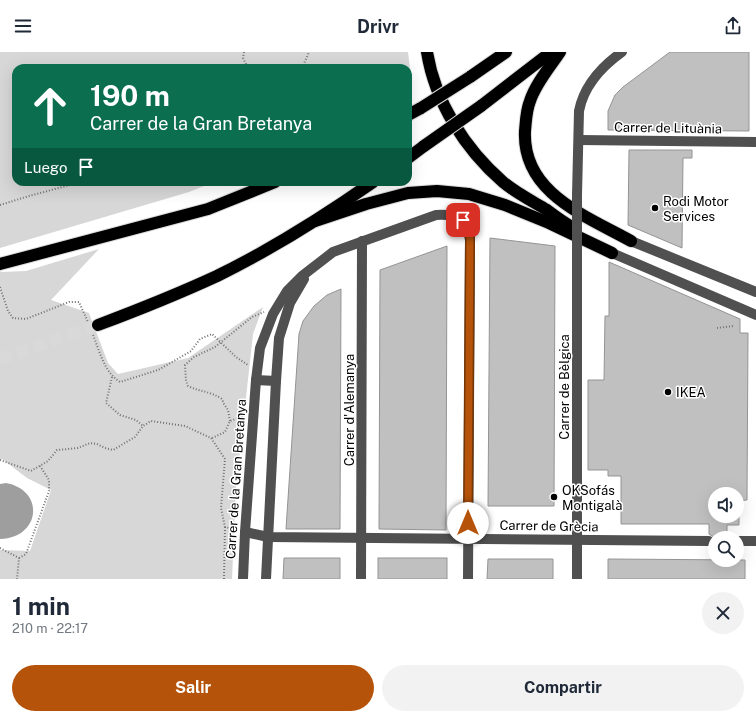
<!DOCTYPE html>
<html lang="es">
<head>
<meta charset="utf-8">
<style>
	:root { --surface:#fff; --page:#f2f2f3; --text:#1f2937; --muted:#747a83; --accent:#b45309 }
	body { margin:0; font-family:"Public Sans",sans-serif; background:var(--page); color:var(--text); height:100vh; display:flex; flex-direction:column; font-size:15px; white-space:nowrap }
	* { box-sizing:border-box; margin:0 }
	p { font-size:13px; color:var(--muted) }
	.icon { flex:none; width:22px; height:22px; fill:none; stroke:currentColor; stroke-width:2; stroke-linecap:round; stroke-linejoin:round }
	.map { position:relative; height:527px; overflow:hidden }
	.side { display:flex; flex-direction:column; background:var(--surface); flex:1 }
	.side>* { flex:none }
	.banner { position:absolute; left:12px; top:12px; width:400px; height:122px; border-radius:12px; box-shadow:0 4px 16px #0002; background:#0b6e4f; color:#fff; overflow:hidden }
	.fabs { position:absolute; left:708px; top:435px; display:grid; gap:8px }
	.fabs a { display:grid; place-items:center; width:36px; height:36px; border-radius:50%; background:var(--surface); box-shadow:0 4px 16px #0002; font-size:20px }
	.pin { position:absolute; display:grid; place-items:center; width:34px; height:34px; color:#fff; margin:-17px; border-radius:8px; box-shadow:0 2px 6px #0006 }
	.me { position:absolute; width:44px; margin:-22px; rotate:0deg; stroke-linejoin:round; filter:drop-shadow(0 0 3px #0008) }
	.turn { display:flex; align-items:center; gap:14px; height:84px; padding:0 12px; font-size:18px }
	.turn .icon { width:52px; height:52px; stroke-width:2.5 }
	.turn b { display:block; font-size:28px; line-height:34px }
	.then { display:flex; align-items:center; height:38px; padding:0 12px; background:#0003; gap:8px; font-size:15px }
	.round { display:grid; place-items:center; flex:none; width:42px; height:42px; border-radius:21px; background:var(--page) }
	.summary { display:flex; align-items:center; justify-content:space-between; height:68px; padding:0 12px }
	h1 { font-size:24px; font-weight:700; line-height:30px }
	.button { display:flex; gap:8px; margin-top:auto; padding:8px 12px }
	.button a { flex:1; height:46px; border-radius:24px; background:var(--accent); color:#fff; font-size:16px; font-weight:700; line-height:46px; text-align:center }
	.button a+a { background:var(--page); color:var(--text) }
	header { display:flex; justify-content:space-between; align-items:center; height:52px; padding:0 12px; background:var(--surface); font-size:18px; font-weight:700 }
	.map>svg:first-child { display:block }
	.green { fill:#d7d7d7 }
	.water { fill:#9e9e9e }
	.building { fill:#c0c0c0; stroke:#949494 }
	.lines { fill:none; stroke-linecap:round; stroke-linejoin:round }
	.highway-tunnel { stroke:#d9d9d9; stroke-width:12; stroke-dasharray:12 6; stroke-linecap:butt }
	.highway-casing { stroke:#dbdbdb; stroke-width:14 }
	.path { stroke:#727272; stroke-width:2; stroke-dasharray:1 2; stroke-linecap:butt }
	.minor { stroke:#505050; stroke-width:10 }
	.highway { stroke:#000; stroke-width:12 }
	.highway-bridge-casing { stroke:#dbdbdb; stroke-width:14; stroke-linecap:butt }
	.minor-bridge { stroke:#505050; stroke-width:10 }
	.highway-bridge { stroke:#000; stroke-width:12 }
	.route-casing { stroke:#753606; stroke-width:10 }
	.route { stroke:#b45309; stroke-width:7 }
	.poi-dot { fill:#000; stroke:#fff; stroke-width:1.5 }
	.labels { text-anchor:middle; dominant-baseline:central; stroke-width:3; stroke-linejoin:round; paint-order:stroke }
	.street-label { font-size:13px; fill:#000; stroke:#fff }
	.poi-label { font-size:13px; fill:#000; stroke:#fff; text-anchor:start }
</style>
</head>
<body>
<header><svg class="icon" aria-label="menu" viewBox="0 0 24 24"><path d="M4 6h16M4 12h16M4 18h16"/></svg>Drivr<svg class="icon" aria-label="share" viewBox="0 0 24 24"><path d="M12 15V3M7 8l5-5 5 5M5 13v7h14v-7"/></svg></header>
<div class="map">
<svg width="756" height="527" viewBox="0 0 756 527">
	<rect width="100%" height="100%" fill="#fff"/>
	<g class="green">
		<path d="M0,0H408L412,34L408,37V16H16V130H214L189,140L0,196Z"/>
		<path d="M99,197L51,248L89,261L108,311L118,322L188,306L263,255L253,282L236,436L232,527H0V498L30,499L51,438L27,426L2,407L0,409V218L1,220L26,219Z"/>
	</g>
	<path class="water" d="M6,431C45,438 41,486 0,487V432Z"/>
	<g class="building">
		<path d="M670,0H749V79L608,78V59L615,43L623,35Z"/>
		<path d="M629,98H692V106H683L682,196L628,173Z"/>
		<path d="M490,186L555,194L554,454H488Z"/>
		<path d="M447,194L446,478L379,477L380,218Z"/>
		<path d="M609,210L740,267V281H748L747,448L737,449V442H715V464H739V473H727V486H715L709,482V472H621V424H608V418H588V328H604L605,264H609Z"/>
		<path d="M341,237L340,477H286L299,282L303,269L314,254L327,243Z"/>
		<path d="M284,506H340V527H283Z"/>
		<rect x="378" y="506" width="69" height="21"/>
		<path d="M488,507H553V527H487Z"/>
		<path d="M608,507L745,508V527H608Z"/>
	</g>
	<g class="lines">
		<path class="highway-tunnel" d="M0,307L98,273"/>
		<g class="highway-casing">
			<g id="highway">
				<path d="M427,0C435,50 465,97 503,130C516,141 532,149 547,158C555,164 563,170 572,175"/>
				<path d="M560,0C550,15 536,31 530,49C526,59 526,69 525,79C522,141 586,164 631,189"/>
				<path d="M470,25L506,0"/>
				<path d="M481,54L551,0"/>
				<path d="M408,63L421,56"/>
				<path d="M408,106L424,94"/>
				<path d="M315,169L366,152L408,141L437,139L469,142L505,153L549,171L612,201"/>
				<path d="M0,212L208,157L275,130"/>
				<path d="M98,273C138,258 178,242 217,224C272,197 323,165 373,130"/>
			</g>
		</g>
		<g class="path">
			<path d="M244,0L243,6L248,16"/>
			<path d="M302,16L309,0"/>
			<path d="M0,153L29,144L81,130"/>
			<path d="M0,235L8,259L13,266L26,267L69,250H79L88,270"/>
			<path d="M717,276L733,274"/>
			<path d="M93,283C100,300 104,320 120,330L158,318L191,299L200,287L212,282L236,305L248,313"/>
			<path d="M112,325L106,351L120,363L136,368L143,374"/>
			<path d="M230,369L228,358L224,352L222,347C210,339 200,340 188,334L186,329L185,313L194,305L215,295L252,265L264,260"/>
			<path d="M212,386L225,380L230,369L241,365L243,363"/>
			<path d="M0,408L31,419L48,409L57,398L78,396L90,391L97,392L105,396L113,398L135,385L143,374L151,369L185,374L211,386L225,407L221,456L225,475L236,478"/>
			<path d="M0,496L19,506L17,527"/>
			<path d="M19,506L26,502L49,439V428L40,414"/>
			<path d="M224,527L225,475"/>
		</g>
		<g class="minor">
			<path d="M579,88L756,90"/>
			<path d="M577,143L579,59C584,33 601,15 622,0"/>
			<path d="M631,189L756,240"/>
			<path d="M612,201L756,263"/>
			<path d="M577,213V527"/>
			<path d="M256,328L276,329"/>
			<path d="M245,480L268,485L709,489"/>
			<path d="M737,489H756"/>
			<path d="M243,527L245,480L256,328L260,296L273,262L287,239L302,224L333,200L436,163C457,162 468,165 470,188L468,527"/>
			<path d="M266,527L276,329L279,286L290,251L304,227"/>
			<path d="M361,527L362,189"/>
		</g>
		<use href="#highway" class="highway"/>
		<g class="highway-bridge-casing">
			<g id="highway-bridge">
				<path d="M421,56L470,25"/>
				<path d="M424,94L481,54"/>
			</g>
		</g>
		<path class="minor-bridge" d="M577,213V143"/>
		<use href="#highway-bridge" class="highway-bridge"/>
	</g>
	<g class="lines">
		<g class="route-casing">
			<path id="route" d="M463,168L469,177L470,188L468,471"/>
		</g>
		<use href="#route" class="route"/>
	</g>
	<g class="poi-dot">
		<circle cx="655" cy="156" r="4"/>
		<circle cx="668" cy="340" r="4"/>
		<circle cx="554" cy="445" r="4"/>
	</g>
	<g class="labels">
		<g class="street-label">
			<text transform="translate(668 76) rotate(1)">Carrer de Lituània</text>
			<text transform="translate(564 335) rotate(-90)">Carrer de Bèlgica</text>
			<text transform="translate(349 358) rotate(-90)">Carrer d'Alemanya</text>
			<text transform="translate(236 427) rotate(-86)">Carrer de la Gran Bretanya</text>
			<text transform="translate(549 474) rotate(1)">Carrer de Grècia</text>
		</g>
		<g class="poi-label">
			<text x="663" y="149">Rodi Motor<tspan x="663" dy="15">Services</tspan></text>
			<text x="676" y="340">IKEA</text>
			<text x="562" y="438">OKSofás<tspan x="562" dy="15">Montigalà</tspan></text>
		</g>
	</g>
</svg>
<div class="fabs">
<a><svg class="icon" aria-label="sound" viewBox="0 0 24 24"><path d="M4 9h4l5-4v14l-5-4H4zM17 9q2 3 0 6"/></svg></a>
<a><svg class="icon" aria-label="search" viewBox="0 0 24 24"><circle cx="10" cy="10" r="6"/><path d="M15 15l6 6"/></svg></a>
</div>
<div class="pin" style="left:463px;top:168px;background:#d93025"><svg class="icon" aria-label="arrive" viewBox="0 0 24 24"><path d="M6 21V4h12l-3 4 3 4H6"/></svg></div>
<svg class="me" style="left:468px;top:471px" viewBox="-20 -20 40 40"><circle r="19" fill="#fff"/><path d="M0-13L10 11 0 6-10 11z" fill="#b45309"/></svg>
<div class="banner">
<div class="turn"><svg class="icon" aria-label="ahead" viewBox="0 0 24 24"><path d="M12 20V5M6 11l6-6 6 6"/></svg><div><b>190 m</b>Carrer de la Gran Bretanya</div></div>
<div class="then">Luego<svg class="icon" aria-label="arrive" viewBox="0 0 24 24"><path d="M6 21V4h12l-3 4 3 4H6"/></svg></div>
</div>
</div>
<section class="side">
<div class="summary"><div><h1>1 min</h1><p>210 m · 22:17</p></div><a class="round"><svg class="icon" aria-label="close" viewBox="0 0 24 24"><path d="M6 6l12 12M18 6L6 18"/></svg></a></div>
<div class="button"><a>Salir</a><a>Compartir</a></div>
</section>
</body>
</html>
